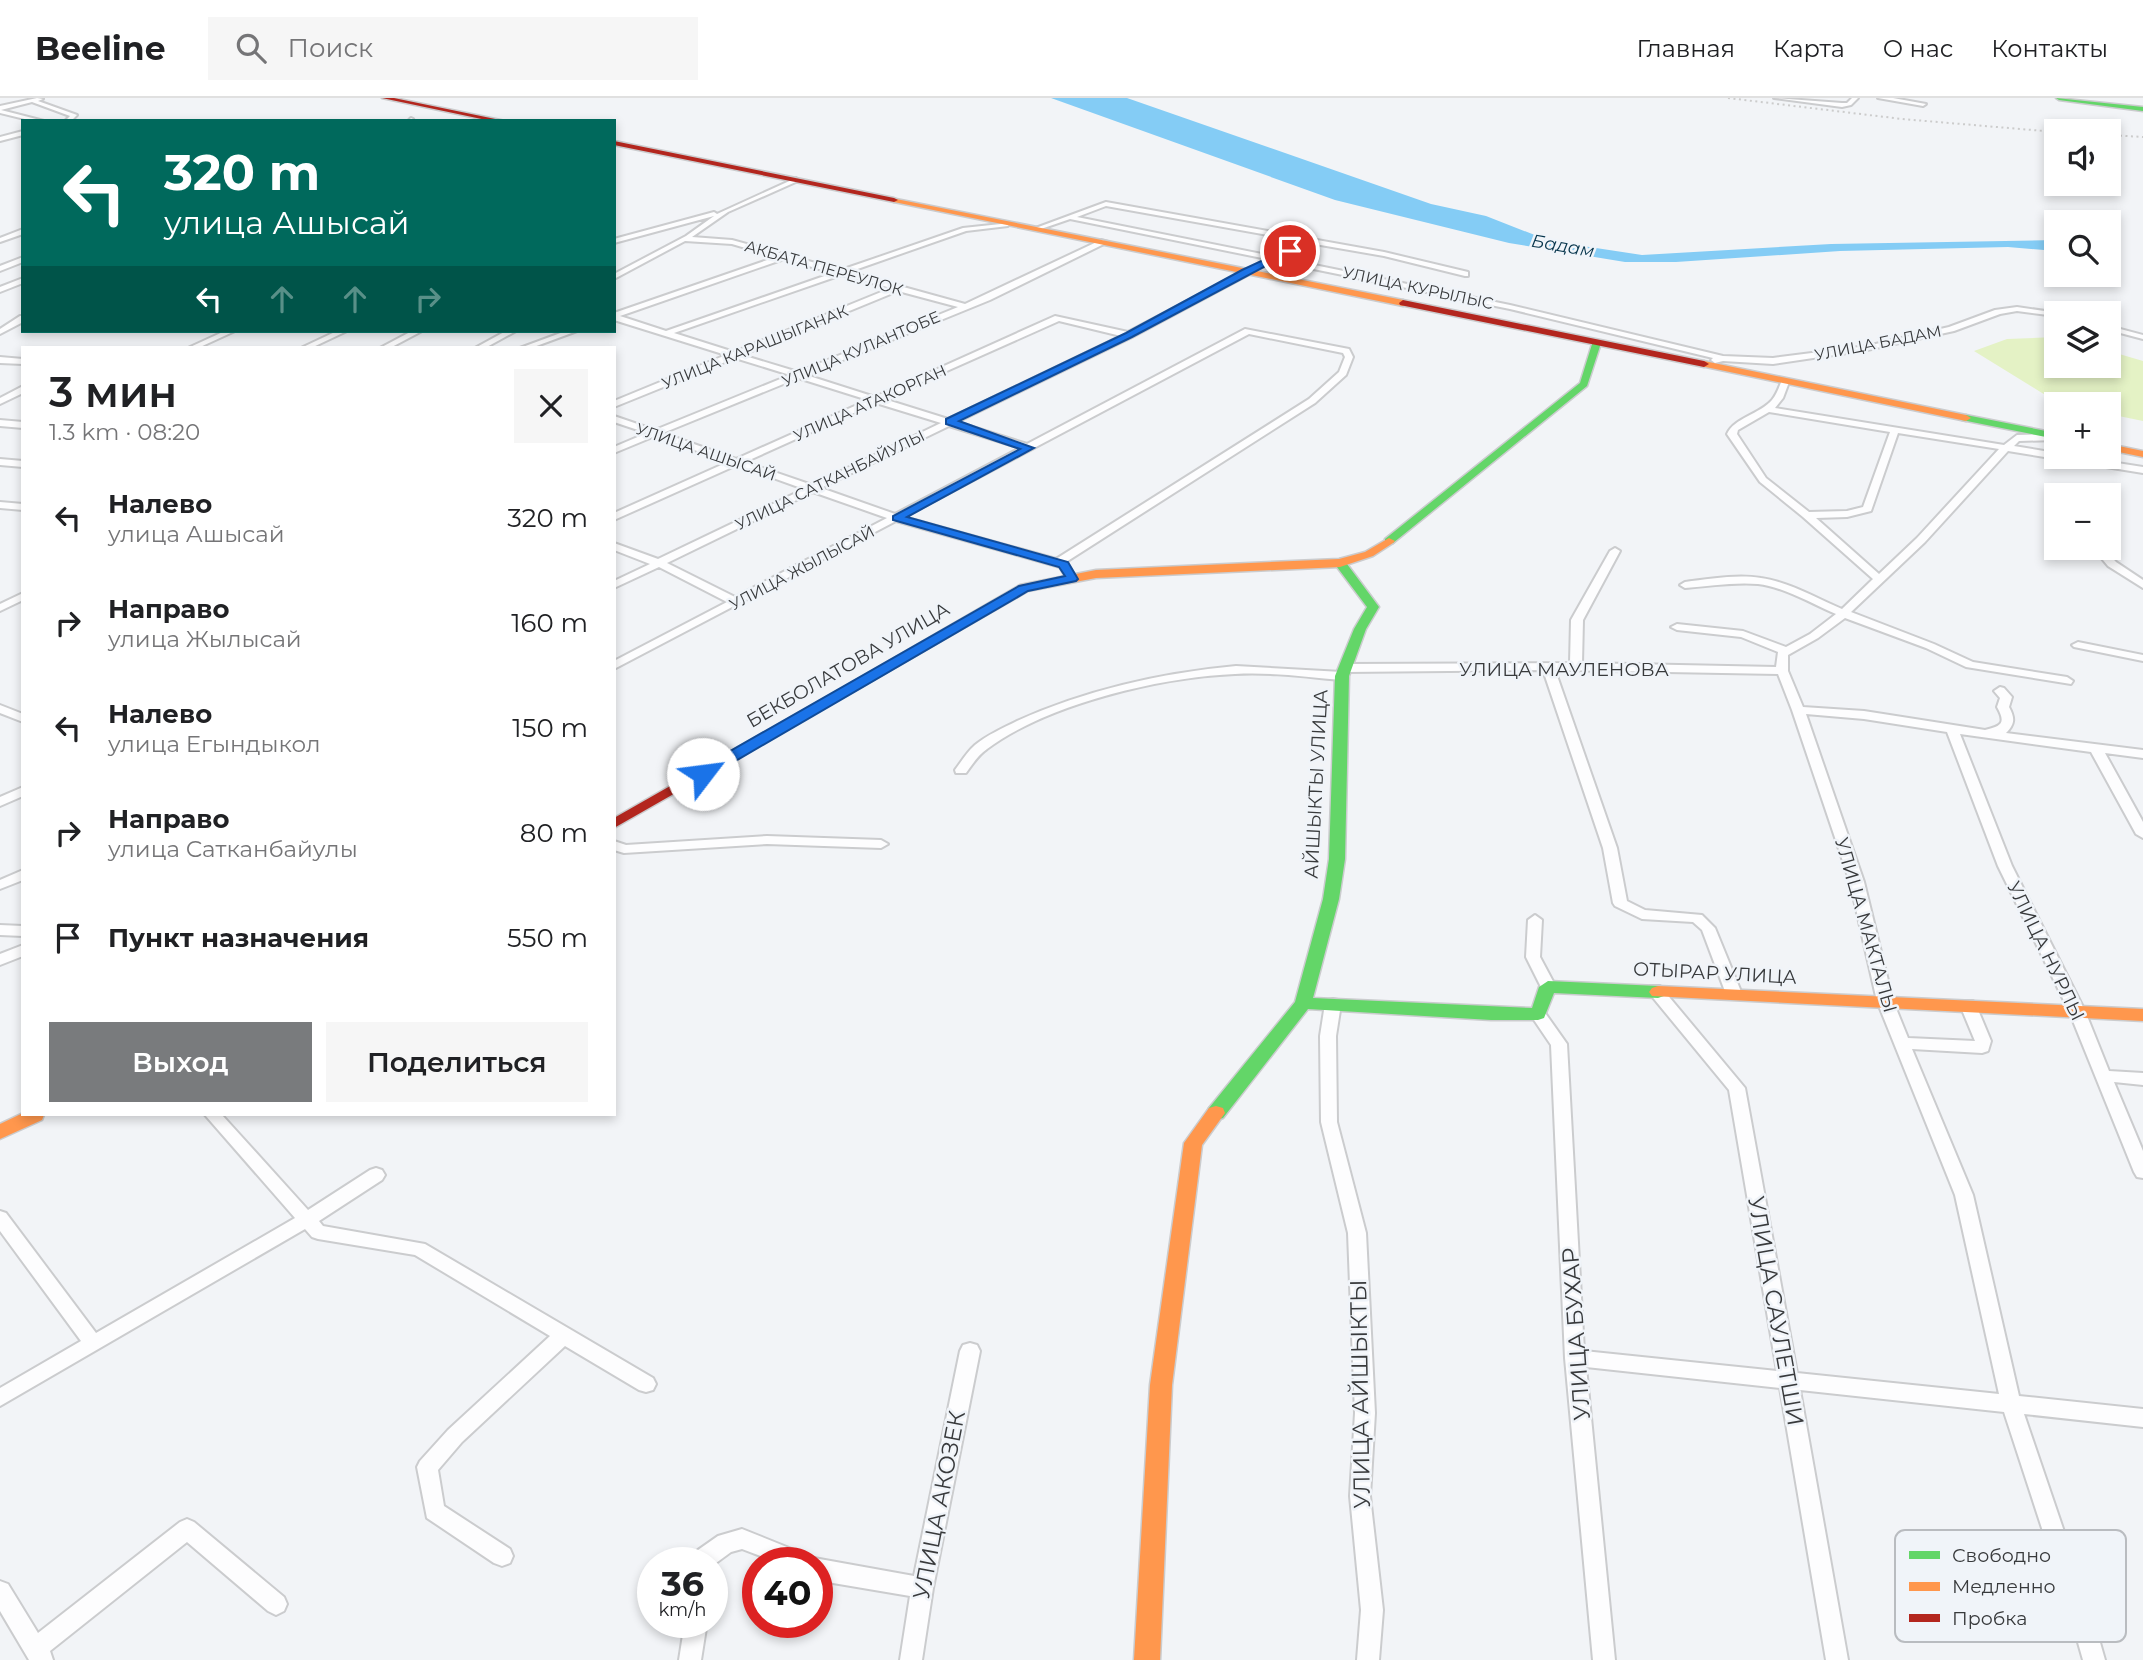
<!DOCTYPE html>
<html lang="ru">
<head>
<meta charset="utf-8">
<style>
	:root { --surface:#fff; --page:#f6f6f6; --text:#202124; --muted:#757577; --line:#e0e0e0; --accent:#797b7d }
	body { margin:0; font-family:Montserrat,sans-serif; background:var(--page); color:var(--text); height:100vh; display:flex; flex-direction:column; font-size:26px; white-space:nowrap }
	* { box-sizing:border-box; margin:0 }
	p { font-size:23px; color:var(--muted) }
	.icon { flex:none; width:38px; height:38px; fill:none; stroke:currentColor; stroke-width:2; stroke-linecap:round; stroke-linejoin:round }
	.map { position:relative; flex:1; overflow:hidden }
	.side { position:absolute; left:21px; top:248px; width:595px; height:770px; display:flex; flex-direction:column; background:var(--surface); border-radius:0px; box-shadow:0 4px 10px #0003 }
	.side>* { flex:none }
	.guide { position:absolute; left:21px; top:21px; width:595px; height:214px; border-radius:0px; box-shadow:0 4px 10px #0003; background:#00695c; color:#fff; overflow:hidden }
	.controls { position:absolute; left:2044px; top:21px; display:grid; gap:14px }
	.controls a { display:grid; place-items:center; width:77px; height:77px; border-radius:0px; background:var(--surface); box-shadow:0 4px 10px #0003; font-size:35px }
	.speed { position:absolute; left:637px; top:1449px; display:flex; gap:14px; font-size:35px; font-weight:700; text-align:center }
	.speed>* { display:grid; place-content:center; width:91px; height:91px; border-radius:50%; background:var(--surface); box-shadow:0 4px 10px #0003; line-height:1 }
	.speed small { font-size:18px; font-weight:400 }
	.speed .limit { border:10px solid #d22; background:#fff; color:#111 }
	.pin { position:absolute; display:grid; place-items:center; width:60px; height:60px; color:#fff; margin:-30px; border:4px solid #fff; border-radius:50%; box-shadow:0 2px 7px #0007 }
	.me { position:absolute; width:77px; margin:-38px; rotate:60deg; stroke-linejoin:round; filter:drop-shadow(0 0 5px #0008) }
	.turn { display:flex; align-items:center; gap:24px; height:147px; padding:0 28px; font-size:32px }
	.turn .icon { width:91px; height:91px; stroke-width:2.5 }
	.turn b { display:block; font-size:49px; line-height:60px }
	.lanes { display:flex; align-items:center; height:66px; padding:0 28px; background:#0003; justify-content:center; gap:35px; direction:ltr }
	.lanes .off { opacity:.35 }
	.round { display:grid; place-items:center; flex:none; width:74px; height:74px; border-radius:0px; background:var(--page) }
	.head { display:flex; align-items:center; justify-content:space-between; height:119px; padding:0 28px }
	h1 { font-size:42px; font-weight:600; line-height:52px }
	.action { display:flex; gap:14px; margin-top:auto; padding:14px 28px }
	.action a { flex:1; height:80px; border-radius:0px; background:var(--accent); color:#fff; font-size:28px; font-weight:600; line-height:80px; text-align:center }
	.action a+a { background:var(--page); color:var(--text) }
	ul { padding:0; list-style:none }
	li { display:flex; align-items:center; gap:21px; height:105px; padding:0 28px }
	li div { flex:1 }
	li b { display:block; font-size:26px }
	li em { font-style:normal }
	header { display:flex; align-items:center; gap:42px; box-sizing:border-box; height:98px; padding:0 35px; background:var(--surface); border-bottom:2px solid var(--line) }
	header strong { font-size:33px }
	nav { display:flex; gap:38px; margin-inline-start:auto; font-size:24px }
	.search { width:490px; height:63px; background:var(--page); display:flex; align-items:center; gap:18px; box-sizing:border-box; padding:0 24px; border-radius:0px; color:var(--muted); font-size:26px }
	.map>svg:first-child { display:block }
	.green { fill:#e4f2c5 }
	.water { fill:#84ccf5 }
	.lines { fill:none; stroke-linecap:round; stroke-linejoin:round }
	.street-casing { stroke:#cbccce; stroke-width:4 }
	.fast-casing { stroke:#cbccce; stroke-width:3 }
	.slow-casing { stroke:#cbccce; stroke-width:3 }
	.jam-casing { stroke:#cbccce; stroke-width:3 }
	.street { fill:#fdfdfe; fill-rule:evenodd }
	.fast { fill:#63d668; fill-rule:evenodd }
	.slow { fill:#ff974d; fill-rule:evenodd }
	.jam { fill:#b3261e; fill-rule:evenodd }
	.rail { stroke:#ccc; stroke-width:2; stroke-dasharray:2 3.5; stroke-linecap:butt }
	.route { fill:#1a73e8; stroke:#114b97; stroke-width:2 }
	.labels { text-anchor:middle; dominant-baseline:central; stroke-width:5; stroke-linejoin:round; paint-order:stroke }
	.far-street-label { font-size:16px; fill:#383a3c; stroke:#f0f4f9 }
	.far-water-label { font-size:18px; font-style:italic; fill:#07354c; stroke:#f0f4f9 }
	.street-label { font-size:19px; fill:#383a3c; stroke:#f0f4f9 }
	.near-street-label { font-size:23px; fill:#383a3c; stroke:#f0f4f9 }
	.key { fill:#f0f4f9; stroke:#b9bcc0; stroke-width:2 }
	.key-label { font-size:19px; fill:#383a3c }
</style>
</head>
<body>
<header>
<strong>Beeline</strong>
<div class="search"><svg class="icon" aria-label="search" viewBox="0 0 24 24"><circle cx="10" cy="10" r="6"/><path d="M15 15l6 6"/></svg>Поиск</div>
<nav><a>Главная</a><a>Карта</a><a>О нас</a><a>Контакты</a></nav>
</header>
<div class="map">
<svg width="2143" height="1562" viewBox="0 0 2143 1562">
	<rect width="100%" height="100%" fill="#f2f4f7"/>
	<path class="green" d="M2056,239V268H2109V253L2143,263V323L2109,316V306H2068L2055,303L1974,253L2007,241Z"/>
	<path class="water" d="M1051,0H1127L1431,106L1486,118L1550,143L1642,157L1831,146L2056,142V153L2008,149L1840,153L1676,164H1625L1509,145L1335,102Z"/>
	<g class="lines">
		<g class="street-casing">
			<g id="street">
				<path d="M37,0L43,1L38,3L77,17L71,23H65L70,18L32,4L1,12L44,23H33L0,15V8Z"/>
				<path d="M1774,0L1842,5H1847L1852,0H1858L1851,7L1842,9Z"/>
				<path d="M1878,0H1893L1926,6L1923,8Z"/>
				<path d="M411,20L413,21L414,23H408Z"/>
				<path d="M23,33V37L0,43V39Z"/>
				<path d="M796,80L798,83L728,114L692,139L732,142L841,172L963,130L1010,125L1008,128L966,133L849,174L965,206L1101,142L1108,144L990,202L806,277L875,299L1055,218L1128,234L1267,161L1070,121L1038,132L1033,131L1106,104L1384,154L1468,174V178H1465L1384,158L1309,145L1280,160L1510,207L1723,258L1773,260L1867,248L1949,229L1995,212L2017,209L2059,215H2056V218L2017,213L2000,216L1954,233L1867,252L1773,266L1723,263L1715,265L1711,262L1713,260L1510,211L1274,163L1132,239L957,324L1027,346L1245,231L1349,251L1353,259L1346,277L1315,305L1066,464L1077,481L1076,483H1068L1060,469L896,423L614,571V563L727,504L659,469L614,490V483L650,466L614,452V445L658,461L804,391L737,367L614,422V415L728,364L655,338L614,355V349L647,335L614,324V318L655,332L790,277L735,260L614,309V303L726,257L614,222V215L776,159L732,146L685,143L614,181V176L686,138L714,118L614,145V141L714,114L717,116ZM1106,108L1301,143L1272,158L1077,119ZM784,161L833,175L666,233L620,218ZM841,177L891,190L734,254L674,235ZM898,193L958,209L798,274L742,257ZM1059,223L1121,238L948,321L884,301ZM1249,236L1343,255L1345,259L1339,274L1309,301L1056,461L904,419ZM798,280L868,302L736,361L663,335ZM876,305L941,325L812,387L745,364ZM949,328L1020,350L895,416L821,390ZM813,394L887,420L735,499L667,465Z"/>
				<path d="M23,131V136L0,144V140Z"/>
				<path d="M23,159V164L0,173V168Z"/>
				<path d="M23,180V185L0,194V189Z"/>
				<path d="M20,218H23V224L0,236V231Z"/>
				<path d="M2109,228L2143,237V241L2109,232Z"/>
				<path d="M225,233H235L198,250H188Z"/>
				<path d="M337,233H347L311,250H301Z"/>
				<path d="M412,233H422L390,250H380Z"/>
				<path d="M506,233H516L485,250H475Z"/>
				<path d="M566,233H577L531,250H520Z"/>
				<path d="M0,259L23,261V266L0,265Z"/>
				<path d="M1782,282L1789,284L1783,300L1775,310L2004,347L2017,337L2056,336V342L2019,343L2014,348L2056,355V359H2079L2143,369V375L2008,353L1925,444L1851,514L1934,546L1973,564L2067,579L2073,583L2071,586L1966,569L1926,550L1845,520L1818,540L1788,557V573L1803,609L1864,613L1985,632C2002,628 2006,625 1997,609L2000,600L1994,593L2000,589L2004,590L2012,599L2009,609C2015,620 2015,626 2006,635L2143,652V660L2105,655L2143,724V740L2136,736L2091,654L1960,636L2012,768L2085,913L2109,973L2143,975V987L2114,984L2143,1053V1080L2137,1079L2134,1074L2069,913L1998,768L1947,634L1864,621L1806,616L1864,784L1893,903L1908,940L1975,943L1960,907L1963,903H1973L1976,907L1991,943L1988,953L1982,955L1912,951L1973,1097L2019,1298L2143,1311V1329L2024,1316L2091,1513L2105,1562H2083L2069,1513L2004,1314L1800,1292L1848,1562H1826L1780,1290L1586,1269L1615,1562H1593L1565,1260L1551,947L1530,916L1533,912H1543L1567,946L1584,1253L1777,1273L1729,992L1650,896L1647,892L1650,888H1660L1745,990L1797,1275L1999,1296L1955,1097L1877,903L1850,784L1792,612L1778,576L1555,572L1617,750L1627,803L1645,812L1702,817L1715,830L1742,896L1739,900H1729L1726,896L1702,832L1693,824L1642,821L1615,808L1613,805L1603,750L1543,572L1346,574L1340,570L1346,566L1570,565L1571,522L1610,453L1615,450L1620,453L1583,522L1582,565L1776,569L1778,554L1741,539L1677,532L1671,529L1677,526L1743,533L1786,549L1810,536L1836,516C1812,506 1784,489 1758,486C1734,484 1709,488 1685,490L1680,487L1685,484C1709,481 1737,476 1761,480C1789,484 1816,500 1842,511L1873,481L1803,419L1760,384L1727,336C1734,320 1760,316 1772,302C1777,296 1779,289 1782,282ZM1769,314L1890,334L1863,409L1847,413L1809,414L1766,380L1737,336L1738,332ZM1898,335L1999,351L1917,440L1879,476L1816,420L1847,419L1871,413Z"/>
				<path d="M23,288V295L0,306V300Z"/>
				<path d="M0,322L23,324V330L0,328Z"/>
				<path d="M0,361L23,363V369L0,367Z"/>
				<path d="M0,404L23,406V412L0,410Z"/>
				<path d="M2093,450H2103L2116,464L2143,482V490L2108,468Z"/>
				<path d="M23,495V502L0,513V506Z"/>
				<path d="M2078,544L2143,557V563L2074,549L2072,547Z"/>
				<path d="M1236,568L1342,574L1348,578L1342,582C1307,579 1271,574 1235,576C1161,579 1047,606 987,651C978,657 972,667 966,675H956L955,672C961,664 967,654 975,647C987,637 1003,630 1017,623C1086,592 1161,575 1236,568Z"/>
				<path d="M0,607L23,616V624L0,615Z"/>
				<path d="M23,689V698L0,708V699Z"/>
				<path d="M767,738L881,742L888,746L881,750L767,746L624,755L614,752V743L626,747Z"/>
				<path d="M23,772V782L0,791V782Z"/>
				<path d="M1535,817L1542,822L1540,859L1556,889L1548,894L1543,893L1526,859L1528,822Z"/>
				<path d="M0,827L23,828V838L0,837Z"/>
				<path d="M23,847V858L0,867V856Z"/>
				<path d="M1333,901L1338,902L1341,906L1336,938L1337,1024L1366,1135L1375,1315L1370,1398L1383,1512L1379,1562H1357L1361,1512L1350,1398L1355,1315L1348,1135L1321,1024L1320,938L1325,906L1328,902Z"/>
				<path d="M205,1017H222L308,1112L370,1072L376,1070L382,1072L385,1077L382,1082L319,1123L323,1128L425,1146L653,1280L656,1286L653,1292L646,1294L639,1292L565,1248L462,1344L438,1372L444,1408L510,1451L513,1458L510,1465L502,1468L494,1465L427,1420L417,1369L420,1363L448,1332L550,1238L415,1157L318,1141L312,1139L305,1131L0,1308V1290L81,1243L0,1133V1113L6,1115L96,1235L295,1120Z"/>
				<path d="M970,1245L977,1247L980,1253L933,1490L922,1562H900L910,1498L833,1485L817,1479V1465H779L742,1451L731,1454L716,1465L712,1472V1465H694L698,1452L718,1438L742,1431L814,1460L914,1478L960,1253L963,1247Z"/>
				<path d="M187,1421L194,1424L284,1499L287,1506L284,1513L276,1517L268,1513L187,1444L50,1553L53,1562H29L0,1513V1483L8,1486L38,1535L180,1424Z"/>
				<path d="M685,1524H707L701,1562H679Z"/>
			</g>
		</g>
		<g class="fast-casing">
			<g id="fast">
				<path d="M2056,0L2143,9V13L2059,2Z"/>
				<path d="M1593,243L1601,245L1587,288L1393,445H1385V441L1580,285Z"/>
				<path d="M1966,317L2056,335V341L1962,322L1961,320Z"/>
				<path d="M1340,461L1344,462L1379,509L1366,531L1349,578L1345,761L1339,801L1313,900L1532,910L1539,889L1548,883L1658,888L1664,890L1667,894L1664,898L1658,900L1554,895L1544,920L1538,922H1491L1308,911L1223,1020L1216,1022L1209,1020L1207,1015L1209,1010L1295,904L1323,801L1329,761L1335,578L1354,531L1367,509L1334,465Z"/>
			</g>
		</g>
		<g class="slow-casing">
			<g id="slow">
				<path d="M891,100L1403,202L1407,205L1403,208L894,104Z"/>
				<path d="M1704,263L1966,317L1971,320L1966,323L1701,268L1699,266Z"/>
				<path d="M2109,346L2143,353V359L2109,352Z"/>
				<path d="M1389,440L1395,443L1393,445L1373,458L1340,469L1096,480L1028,493L863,588H853L851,585L1020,487L1096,472L1339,461L1365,454Z"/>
				<path d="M1658,888L2143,911V923L1652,898L1649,894L1652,890Z"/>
				<path d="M1216,1008L1223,1010L1225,1015L1202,1047L1172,1287L1160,1562H1134L1150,1287L1184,1045L1209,1010Z"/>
				<path d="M23,1015L44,1017L42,1022L0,1041V1026Z"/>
			</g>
		</g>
		<g class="jam-casing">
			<g id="jam">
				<path d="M382,0H394L505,23H491Z"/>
				<path d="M614,43L894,100L898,102L894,104L614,47Z"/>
				<path d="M1403,202L1704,263L1709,266L1704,269L1400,207L1399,205Z"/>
				<path d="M858,581L865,585L863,588L614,730V720Z"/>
			</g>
		</g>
		<use href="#street" class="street"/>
		<use href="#fast" class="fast"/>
		<use href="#slow" class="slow"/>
		<use href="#jam" class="jam"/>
		<g class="rail">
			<path d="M1728,0L1902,21L2056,34"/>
			<path d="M2109,37L2143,39"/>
		</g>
	</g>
	<path class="route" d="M1287,151L1294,153L1132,239L959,323L1034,350L907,419L1068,464L1078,481L1076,483L1028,493L708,679H697L695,676L697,672L1019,488L1065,478L1059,469L893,422V418L1020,351L946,326V321L1126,235L1242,172Z"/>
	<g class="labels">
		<g class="far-street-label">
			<text transform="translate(824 170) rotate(16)">АКБАТА ПЕРЕУЛОК</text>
			<text transform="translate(1418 190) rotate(12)">УЛИЦА КУРЫЛЫС</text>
			<text transform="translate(1878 245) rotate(-11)">УЛИЦА БАДАМ</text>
			<text transform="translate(755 249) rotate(-22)">УЛИЦА КАРАШЫГАНАК</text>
			<text transform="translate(861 251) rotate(-23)">УЛИЦА КУЛАНТОБЕ</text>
			<text transform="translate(870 305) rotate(-24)">УЛИЦА АТАКОРГАН</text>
			<text transform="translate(706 354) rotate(19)">УЛИЦА АШЫСАЙ</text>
			<text transform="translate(830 382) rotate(-26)">УЛИЦА САТКАНБАЙУЛЫ</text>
			<text transform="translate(802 470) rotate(-28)">УЛИЦА ЖЫЛЫСАЙ</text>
		</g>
		<g class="far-water-label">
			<text transform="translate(1563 148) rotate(10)">Бадам</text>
		</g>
		<g class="street-label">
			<text transform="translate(848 567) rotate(-30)">БЕКБОЛАТОВА УЛИЦА</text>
			<text x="1564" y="571">УЛИЦА МАУЛЕНОВА</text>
			<text transform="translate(1316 686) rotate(-87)">АЙШЫКТЫ УЛИЦА</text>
			<text transform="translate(1866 827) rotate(74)">УЛИЦА МАКТАЛЫ</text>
			<text transform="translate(2046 853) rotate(64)">УЛИЦА НУРЛЫ</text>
			<text transform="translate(1715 875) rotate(3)">ОТЫРАР УЛИЦА</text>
		</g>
		<g class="near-street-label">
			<text transform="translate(1776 1213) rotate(80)">УЛИЦА САУЛЕТШИ</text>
			<text transform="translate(1576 1236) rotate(-94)">УЛИЦА БУХАР</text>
			<text transform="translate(1360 1296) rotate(-91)">УЛИЦА АЙШЫКТЫ</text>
			<text transform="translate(939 1407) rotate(-79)">УЛИЦА АКОЗЕК</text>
		</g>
	</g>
	<rect x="1895" y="1432" width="231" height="112" rx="10" class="key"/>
	<rect x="1909" y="1453" width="31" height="8" fill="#63d668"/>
	<rect x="1909" y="1484" width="31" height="9" fill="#ff974d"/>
	<rect x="1909" y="1516" width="31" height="8" fill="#b3261e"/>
	<g class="key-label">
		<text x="1952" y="1464">Свободно</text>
		<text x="1952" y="1495">Медленно</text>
		<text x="1952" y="1527">Пробка</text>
	</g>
</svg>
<div class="controls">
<a><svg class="icon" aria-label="sound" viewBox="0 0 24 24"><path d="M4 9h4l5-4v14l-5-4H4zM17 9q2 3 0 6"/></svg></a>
<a><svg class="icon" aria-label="search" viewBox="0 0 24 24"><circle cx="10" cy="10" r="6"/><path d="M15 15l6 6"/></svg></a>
<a><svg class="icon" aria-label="layers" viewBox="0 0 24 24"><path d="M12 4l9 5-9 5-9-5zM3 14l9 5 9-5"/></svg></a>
<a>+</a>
<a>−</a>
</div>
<div class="speed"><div>36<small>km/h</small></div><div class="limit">40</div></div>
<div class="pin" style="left:1290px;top:153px;background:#d93025"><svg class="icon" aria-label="arrive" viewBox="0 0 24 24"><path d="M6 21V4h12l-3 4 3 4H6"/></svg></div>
<svg class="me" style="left:703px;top:676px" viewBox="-20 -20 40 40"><circle r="19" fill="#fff"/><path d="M0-13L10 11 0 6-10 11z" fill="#1a73e8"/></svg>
<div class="guide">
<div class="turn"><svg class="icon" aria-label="left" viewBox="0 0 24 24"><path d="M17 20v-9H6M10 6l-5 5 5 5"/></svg><div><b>320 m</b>улица Ашысай</div></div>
<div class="lanes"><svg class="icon" aria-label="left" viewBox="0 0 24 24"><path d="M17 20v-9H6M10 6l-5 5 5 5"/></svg><svg class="icon off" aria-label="ahead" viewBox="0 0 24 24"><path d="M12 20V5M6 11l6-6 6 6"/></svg><svg class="icon off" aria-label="ahead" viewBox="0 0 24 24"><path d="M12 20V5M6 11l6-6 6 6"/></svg><svg class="icon off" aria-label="right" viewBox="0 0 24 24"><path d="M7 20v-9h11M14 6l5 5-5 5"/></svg></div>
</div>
<section class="side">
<div class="head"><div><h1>3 мин</h1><p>1.3 km · 08:20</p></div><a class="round"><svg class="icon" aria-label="close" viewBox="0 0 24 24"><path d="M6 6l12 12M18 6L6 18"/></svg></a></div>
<ul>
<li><svg class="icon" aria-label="left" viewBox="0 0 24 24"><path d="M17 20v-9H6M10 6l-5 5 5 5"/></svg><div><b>Налево</b><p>улица Ашысай</p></div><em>320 m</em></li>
<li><svg class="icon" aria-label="right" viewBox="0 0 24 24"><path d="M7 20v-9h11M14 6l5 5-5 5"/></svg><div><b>Направо</b><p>улица Жылысай</p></div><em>160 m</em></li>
<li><svg class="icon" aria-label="left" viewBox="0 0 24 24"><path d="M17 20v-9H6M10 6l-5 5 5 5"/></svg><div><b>Налево</b><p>улица Егындыкол</p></div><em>150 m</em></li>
<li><svg class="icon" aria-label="right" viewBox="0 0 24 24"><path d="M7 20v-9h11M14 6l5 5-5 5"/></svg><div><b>Направо</b><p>улица Сатканбайулы</p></div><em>80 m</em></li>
<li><svg class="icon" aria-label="arrive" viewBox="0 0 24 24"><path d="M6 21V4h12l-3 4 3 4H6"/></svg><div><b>Пункт назначения</b></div><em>550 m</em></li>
</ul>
<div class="action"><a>Выход</a><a>Поделиться</a></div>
</section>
</div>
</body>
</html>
